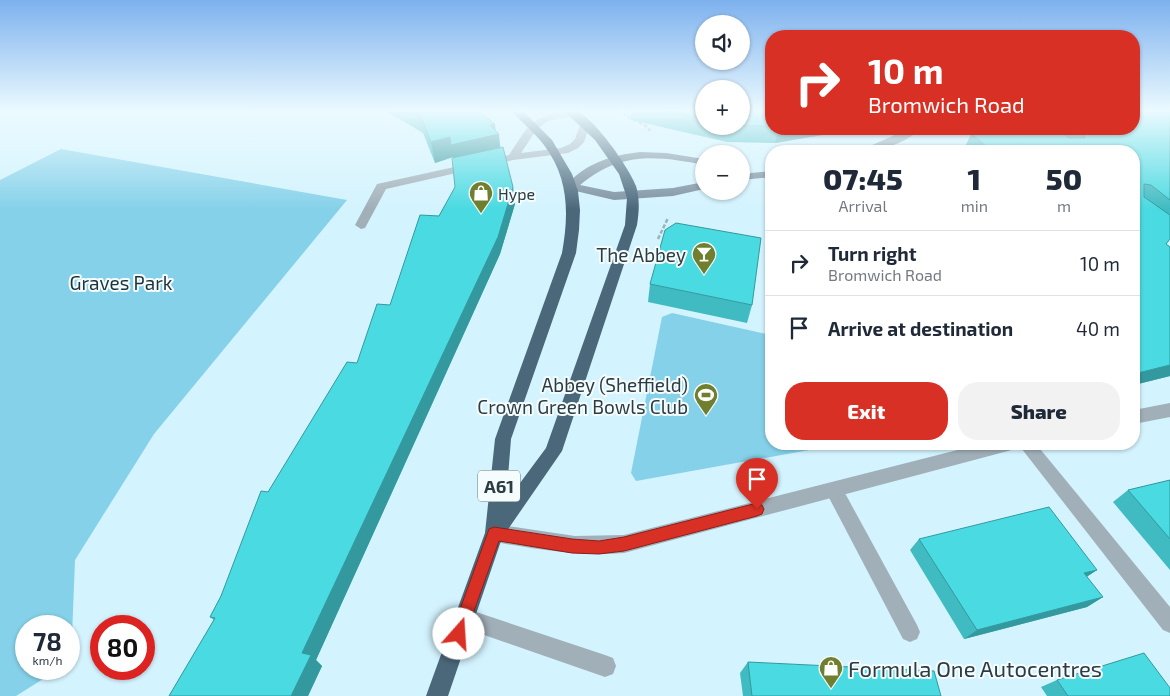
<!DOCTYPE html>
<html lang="en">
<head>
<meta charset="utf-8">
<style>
	:root { --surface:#fff; --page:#f2f2f3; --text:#1f2937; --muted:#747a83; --line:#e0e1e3; --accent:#d93025 }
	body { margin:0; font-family:"Exo 2",sans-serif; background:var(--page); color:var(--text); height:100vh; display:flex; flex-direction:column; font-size:19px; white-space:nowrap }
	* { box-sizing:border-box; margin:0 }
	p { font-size:16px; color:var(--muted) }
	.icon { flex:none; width:28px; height:28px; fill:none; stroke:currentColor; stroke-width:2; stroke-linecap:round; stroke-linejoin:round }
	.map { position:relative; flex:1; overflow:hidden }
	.drawer { position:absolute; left:765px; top:145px; width:375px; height:305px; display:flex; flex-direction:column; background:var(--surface); border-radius:20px; box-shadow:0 1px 4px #0004 }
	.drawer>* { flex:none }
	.hud { position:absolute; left:765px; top:30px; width:375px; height:105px; border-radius:20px; box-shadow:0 1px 4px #0004; background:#d93025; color:#fff; overflow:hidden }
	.tools { position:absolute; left:695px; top:15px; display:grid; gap:10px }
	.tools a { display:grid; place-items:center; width:55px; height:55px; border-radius:50%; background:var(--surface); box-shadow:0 1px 4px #0004; font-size:25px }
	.speed { position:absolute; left:15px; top:615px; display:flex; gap:10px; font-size:25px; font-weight:700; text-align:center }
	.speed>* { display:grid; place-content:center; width:65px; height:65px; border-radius:50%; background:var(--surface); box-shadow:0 1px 4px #0004; line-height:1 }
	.speed small { font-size:12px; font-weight:400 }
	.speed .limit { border:8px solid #d22; background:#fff; color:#111 }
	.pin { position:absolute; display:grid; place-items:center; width:42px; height:42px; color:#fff; margin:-51px -21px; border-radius:50% 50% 50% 0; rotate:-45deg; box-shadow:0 0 5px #0007 }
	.pin .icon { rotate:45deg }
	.me { position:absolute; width:55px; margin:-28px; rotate:19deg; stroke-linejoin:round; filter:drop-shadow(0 0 4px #0008) }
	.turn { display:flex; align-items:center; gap:18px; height:105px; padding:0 20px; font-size:22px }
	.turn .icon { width:65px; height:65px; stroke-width:2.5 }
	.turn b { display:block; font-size:35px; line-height:42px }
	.eta { display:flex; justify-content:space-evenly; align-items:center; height:85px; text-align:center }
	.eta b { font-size:30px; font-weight:800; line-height:35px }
	.cta { display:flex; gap:10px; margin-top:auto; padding:10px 20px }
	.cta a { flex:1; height:58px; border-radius:20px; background:var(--accent); color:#fff; font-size:20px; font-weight:800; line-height:58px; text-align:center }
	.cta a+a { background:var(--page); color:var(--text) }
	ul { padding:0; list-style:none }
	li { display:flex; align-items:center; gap:15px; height:65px; padding:0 20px; border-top:1px solid var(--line) }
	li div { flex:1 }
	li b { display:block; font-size:19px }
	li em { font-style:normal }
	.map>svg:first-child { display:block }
	.green { fill:#85d1e9 }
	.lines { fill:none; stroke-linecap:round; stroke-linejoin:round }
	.path { stroke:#98b3bc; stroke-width:2.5; stroke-dasharray:4 2; stroke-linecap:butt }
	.lane { fill:#a1afb8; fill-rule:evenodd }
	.street { fill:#a1afb8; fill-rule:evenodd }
	.secondary { fill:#7d909f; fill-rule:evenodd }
	.highway { fill:#4b687b; fill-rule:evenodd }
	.wall { fill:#40bbc2 }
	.shaded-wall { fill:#34999e }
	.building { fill:#4adae1; stroke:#34999e }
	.route { fill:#d93025; stroke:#8d1f18 }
	.labels { text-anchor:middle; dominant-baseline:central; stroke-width:4; stroke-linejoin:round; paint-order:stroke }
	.far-poi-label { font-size:16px; fill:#2c3c42; stroke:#f4fcfe; text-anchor:start }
	.shield { fill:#f4fcfe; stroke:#68767a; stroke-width:1 }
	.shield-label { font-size:18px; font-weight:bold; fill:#2c3c42 }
	.poi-label { font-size:19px; fill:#2c3c42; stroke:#f4fcfe; text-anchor:end }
	.park-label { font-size:19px; fill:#1d333a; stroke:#f4fcfe }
	.near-poi-label { font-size:22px; fill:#2c3c42; stroke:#f4fcfe; text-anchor:start }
</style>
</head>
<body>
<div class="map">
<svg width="1170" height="696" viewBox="0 0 1170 696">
	<rect width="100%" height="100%" fill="#d3f3fe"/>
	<g class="green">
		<path d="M61,149L347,200L154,434L75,560L71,661L69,662V626H26V669H59L16,696H0V180Z"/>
		<path d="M672,313L771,335V444H843L636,481L631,473L662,317Z"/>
	</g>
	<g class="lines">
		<g class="path">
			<path d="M617,111L648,127L650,131"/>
			<path d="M658,239L668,218"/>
		</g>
		<g class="lane">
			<path d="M564,111L577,113L576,115L548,121L537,129L521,153L561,148L570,144L575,139L581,122H589L590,124L584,142L578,148L568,153L513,160L386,189L365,228L361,229L355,225L377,184L509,155C529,126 528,118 564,111Z"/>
			<path d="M834,482L840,484L917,625L920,632L917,639L910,642L903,639L825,490L828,484Z"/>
			<path d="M464,608L605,655L613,658L616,666L613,674L605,677L464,628L457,625L454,618L457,611Z"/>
		</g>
		<g class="street">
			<path d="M1170,403V417L1134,424V410Z"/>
			<path d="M981,444H1016L1014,449L1008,451L624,553C580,557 537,549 494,542L487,539L485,533L487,527L494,524L575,536L624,535Z"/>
			<path d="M1018,444H1036L1170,607V633L1163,630Z"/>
		</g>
		<g class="secondary">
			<path d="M908,129H920C907,143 878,152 859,151Z"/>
			<path d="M640,152L666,153L704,159V165C656,155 619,152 580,185L614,192L673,188L704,182V189L673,196L614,200L567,189L565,187C583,164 612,155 640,152Z"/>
			<path d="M771,171V177L741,180V174Z"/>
		</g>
		<path class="highway" d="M512,111H523L552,140L572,174L578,191L580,210L579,230L576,253L511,439L506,502L546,448L625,225L627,198L619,174L595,140L564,111C567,111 573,110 576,111C594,117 630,169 636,186C640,199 639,212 637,225L562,451L502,538L448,696H426L485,533L495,439L562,253C569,214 569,178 544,145C535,133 522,123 512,111Z"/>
	</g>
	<g class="wall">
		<path d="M386,111H478L496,132L500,148L513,187L515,204L500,254L316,660L322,666L308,696H169L214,620L210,617L221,596L268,492L357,363L390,305L455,187L453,157L435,163L423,133Z"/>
		<path d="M632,111H704V126H741V111H771V129H839L828,134L775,143L727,142L631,120Z"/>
		<path d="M1170,111V239L1166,244L1170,247V376L1134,385V151H967L964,149L971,134L987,129H1134Z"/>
		<path d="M650,284L752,305L747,323L648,302Z"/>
		<path d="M1170,480V570L1113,502L1128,490Z"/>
		<path d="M919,539L1097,570L1086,577L1103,597L1087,607L964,639L910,550Z"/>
		<path d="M748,662L941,696H743L740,673Z"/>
		<path d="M1057,680L1170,696H1047L1041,687Z"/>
	</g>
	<g class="shaded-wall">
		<path d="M495,124L496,135L499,134L501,155L454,165L453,157L435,163L431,142Z"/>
		<path d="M779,129H839L828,134L775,143Z"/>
		<path d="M513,187L515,204L500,254L316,660L322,666L308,696H291L302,653Z"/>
		<path d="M1170,365V376L1134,385V374Z"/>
		<path d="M1097,570L1082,580L1084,573Z"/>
		<path d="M1103,597L1087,607L964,639L977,630Z"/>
	</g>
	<g class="building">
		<path d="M417,111H478L495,124L490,125L499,134L451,145L450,137L431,142L419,113Z"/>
		<path d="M669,111H704V119Z"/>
		<rect x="741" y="111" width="30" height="15"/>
		<path d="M1134,111H1170V200L1151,185L1144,184V197L1170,215V239L1166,244L1170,247V365L1134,374V151H992L971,134L987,129H1058L1069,138H1085L1084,135L1076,129H1134Z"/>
		<path d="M503,147L513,187L498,237L302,653L311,655L291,696H169L215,618L210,617L221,596L261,491L268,492L347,362L357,363L377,304L390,305L420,215L439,216L455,187L452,158Z"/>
		<path d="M676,223L761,238L752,305L650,284L665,230Z"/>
		<path d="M1170,480V539L1128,490Z"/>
		<path d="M1049,507L1097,570L1084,573L1103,597L977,630L919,539Z"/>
		<path d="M1144,653L1170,688V696H1068L1057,680Z"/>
		<path d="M748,662L934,671L941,696H752Z"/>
	</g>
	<linearGradient id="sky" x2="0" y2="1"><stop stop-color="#7db1ee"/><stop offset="0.53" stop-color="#ebfaff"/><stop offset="1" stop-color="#ebfaff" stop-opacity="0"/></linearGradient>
	<rect width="1170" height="209" fill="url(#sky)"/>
	<path class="route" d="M757,503L762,505L764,509L762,514L757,516L624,551L599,554L572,553L499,541L464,639L459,642L453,639L451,634L489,529L494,527L572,539L599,541L624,537Z"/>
	<defs>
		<g id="shop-pin" transform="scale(1.25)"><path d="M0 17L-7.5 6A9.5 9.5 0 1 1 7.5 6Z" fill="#6f7f2d" stroke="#f4fcfe"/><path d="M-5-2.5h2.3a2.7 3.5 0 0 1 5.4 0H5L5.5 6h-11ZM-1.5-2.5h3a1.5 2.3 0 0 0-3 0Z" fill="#fff"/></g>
		<g id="bar-pin" transform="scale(1.25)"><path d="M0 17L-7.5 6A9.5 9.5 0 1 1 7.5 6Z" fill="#6f7f2d" stroke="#f4fcfe"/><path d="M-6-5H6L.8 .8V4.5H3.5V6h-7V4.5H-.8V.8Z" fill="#fff"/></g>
		<g id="stadium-pin" transform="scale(1.25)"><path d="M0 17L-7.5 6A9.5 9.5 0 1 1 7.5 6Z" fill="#6f7f2d" stroke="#f4fcfe"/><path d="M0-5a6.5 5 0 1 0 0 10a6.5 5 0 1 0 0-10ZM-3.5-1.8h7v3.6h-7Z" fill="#fff"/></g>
	</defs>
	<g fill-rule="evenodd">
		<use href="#shop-pin" x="481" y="193"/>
		<use href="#bar-pin" x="704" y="254"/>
		<use href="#stadium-pin" x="706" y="395"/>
		<use href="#shop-pin" x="831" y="668"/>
	</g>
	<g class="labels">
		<g class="far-poi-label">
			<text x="498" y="193">Hype</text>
		</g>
		<rect class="shield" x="478" y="470.5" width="42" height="31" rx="4"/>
		<g class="shield-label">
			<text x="499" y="486">A61</text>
		</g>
		<g class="poi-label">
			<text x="686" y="254">The Abbey</text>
			<text x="688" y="384">Abbey (Sheffield)<tspan x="688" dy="22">Crown Green Bowls Club</tspan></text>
		</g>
		<g class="park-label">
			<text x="121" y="282">Graves Park</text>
		</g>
		<g class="near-poi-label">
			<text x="848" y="668">Formula One Autocentres</text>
		</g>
	</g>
</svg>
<div class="tools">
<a><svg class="icon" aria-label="sound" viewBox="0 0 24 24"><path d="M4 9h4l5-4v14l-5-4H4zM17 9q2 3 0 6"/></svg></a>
<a>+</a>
<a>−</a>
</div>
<div class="speed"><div>78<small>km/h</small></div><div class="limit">80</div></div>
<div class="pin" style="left:757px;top:509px;background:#d93025"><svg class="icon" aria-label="arrive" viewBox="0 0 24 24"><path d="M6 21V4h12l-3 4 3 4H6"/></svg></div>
<svg class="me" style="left:459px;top:634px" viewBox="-20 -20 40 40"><circle r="19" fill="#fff"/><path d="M0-13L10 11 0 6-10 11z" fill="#d93025"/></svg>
<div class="hud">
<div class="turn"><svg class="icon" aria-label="right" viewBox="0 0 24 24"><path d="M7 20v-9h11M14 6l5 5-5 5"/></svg><div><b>10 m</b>Bromwich Road</div></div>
</div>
<section class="drawer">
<div class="eta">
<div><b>07:45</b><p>Arrival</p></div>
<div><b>1</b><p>min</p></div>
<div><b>50</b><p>m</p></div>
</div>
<ul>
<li><svg class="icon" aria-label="right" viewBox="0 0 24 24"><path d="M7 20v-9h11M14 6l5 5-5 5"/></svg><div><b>Turn right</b><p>Bromwich Road</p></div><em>10 m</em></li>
<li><svg class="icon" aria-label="arrive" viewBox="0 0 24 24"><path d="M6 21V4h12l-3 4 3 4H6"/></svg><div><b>Arrive at destination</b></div><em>40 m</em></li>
</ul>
<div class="cta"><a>Exit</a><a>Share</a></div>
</section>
</div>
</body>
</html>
